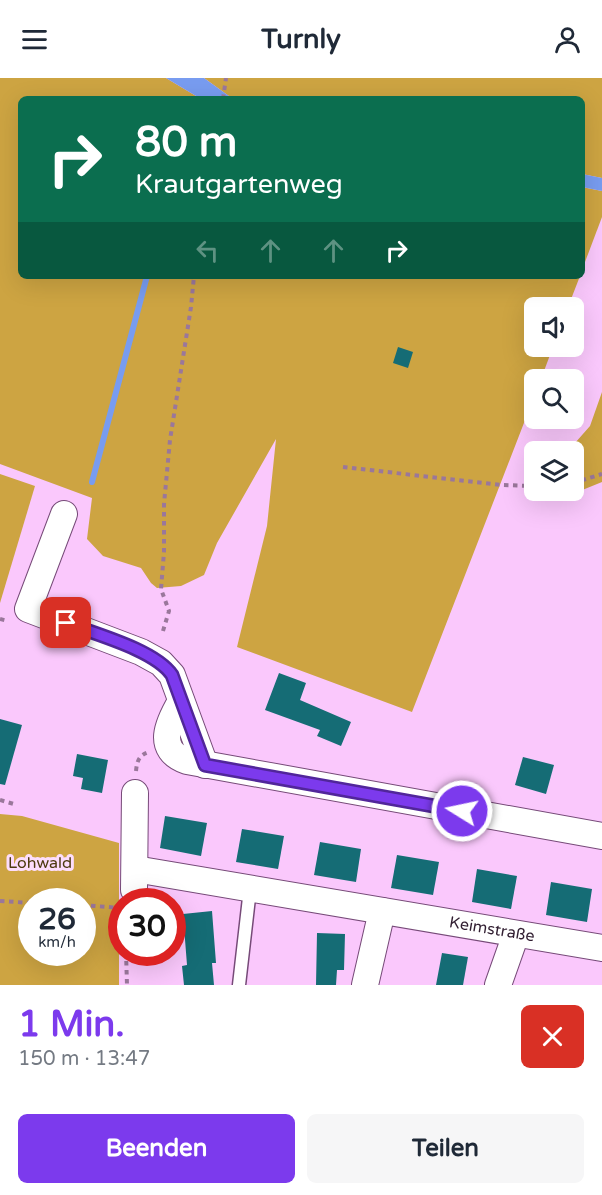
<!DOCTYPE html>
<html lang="de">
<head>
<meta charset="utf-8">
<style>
	:root { --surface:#fff; --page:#f6f6f7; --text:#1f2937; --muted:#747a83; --accent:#7c3aed }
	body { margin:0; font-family:"Varela Round",sans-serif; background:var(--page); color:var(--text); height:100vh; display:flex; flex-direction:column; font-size:22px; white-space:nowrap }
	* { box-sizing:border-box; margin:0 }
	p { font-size:20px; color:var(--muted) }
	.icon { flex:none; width:33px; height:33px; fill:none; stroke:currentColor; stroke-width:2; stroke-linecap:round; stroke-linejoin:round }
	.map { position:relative; height:907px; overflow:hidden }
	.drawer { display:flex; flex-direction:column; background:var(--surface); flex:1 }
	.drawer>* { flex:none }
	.banner { position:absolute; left:18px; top:18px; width:567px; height:183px; border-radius:9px; box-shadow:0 6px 24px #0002; background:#0b6e4f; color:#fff; overflow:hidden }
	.tools { position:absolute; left:524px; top:219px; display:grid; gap:12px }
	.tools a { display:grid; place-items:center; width:60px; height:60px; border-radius:9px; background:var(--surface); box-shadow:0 6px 24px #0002; font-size:30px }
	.speed { position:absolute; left:18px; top:810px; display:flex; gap:12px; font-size:30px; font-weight:700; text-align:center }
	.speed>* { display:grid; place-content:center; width:78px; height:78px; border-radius:50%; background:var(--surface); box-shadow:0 6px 24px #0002; line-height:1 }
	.speed small { font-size:15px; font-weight:400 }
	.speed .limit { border:9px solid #d22; background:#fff; color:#111 }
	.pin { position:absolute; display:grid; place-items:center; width:51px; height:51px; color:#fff; margin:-26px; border-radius:12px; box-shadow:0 3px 9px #0006 }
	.me { position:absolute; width:66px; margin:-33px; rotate:280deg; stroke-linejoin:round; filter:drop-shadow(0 0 4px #0008) }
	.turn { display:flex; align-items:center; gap:21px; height:126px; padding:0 18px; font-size:27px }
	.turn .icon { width:78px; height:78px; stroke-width:2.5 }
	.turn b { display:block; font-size:42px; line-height:51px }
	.lanes { display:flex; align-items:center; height:57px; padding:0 18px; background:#0003; justify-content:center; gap:30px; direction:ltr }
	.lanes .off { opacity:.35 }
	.round { display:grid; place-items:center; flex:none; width:63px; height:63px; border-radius:9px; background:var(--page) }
	.summary { display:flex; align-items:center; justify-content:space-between; height:102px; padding:0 18px }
	h1 { font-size:36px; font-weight:800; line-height:45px; color:var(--accent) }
	.primary-button { display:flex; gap:12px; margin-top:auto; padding:12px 18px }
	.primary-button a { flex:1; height:69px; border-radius:9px; background:var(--accent); color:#fff; font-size:24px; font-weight:800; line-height:69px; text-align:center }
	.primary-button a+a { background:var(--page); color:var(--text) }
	header { display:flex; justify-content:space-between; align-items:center; height:78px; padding:0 18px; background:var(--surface); font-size:27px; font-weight:800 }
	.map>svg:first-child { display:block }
	.green { fill:#cda442; fill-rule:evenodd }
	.water { fill:#789cf0 }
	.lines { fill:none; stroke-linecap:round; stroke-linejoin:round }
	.stream { stroke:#789cf0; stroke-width:6 }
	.building { fill:#156c75 }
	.lane-casing { stroke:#764a78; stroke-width:15 }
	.street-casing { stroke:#764a78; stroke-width:28 }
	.path { stroke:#9a779b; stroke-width:4; stroke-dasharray:4.5 4.5; stroke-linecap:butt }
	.lane { stroke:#fff; stroke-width:12 }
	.street { stroke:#fff; stroke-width:26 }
	.route-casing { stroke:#51269a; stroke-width:15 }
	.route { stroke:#7c3aed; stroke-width:10 }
	.labels { text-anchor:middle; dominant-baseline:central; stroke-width:6; stroke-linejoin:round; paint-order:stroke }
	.park-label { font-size:16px; fill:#4c3a0f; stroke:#fcddfc }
	.street-label { font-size:16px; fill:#311e31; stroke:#fcddfc }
</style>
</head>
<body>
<header><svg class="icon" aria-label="menu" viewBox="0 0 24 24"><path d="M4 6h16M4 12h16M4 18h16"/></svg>Turnly<svg class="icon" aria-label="person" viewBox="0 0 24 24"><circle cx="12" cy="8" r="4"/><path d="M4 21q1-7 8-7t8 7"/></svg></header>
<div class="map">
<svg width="602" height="907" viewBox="0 0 602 907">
	<rect width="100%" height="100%" fill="#fac8fc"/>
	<g class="green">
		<path d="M0,0H166L201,21H21V198H580L568,229L534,230V268L553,269L541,301L534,302V319L412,634L237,569L267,448L276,361L217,465L204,497L181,508L157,510L151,505L141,490L103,478L87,461L92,420L0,386Z"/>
		<path d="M204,0H602V100L582,96V21H233Z"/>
		<path d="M582,109L602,113V139L582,192Z"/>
		<path d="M602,314V404L570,417H550V413L573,412V374L568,373L590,348Z"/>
		<path d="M0,396L35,408L0,525Z"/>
		<path d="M0,736L22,738L119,765V907H0ZM32,824H82V874H32Z"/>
	</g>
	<g class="water">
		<path d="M166,0H204L233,21H201Z"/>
		<path d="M582,96L602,100V113L582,109Z"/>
	</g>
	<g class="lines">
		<path class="stream" d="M92,404L147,198"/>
	</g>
	<g class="building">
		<path d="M398,269L413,274L408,290L393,285Z"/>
		<path d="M279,595L306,605L300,622L351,644L341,668L317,658L320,652L265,632Z"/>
		<path d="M0,641L22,647L5,707L0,706Z"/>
		<path d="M77,676L108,682L102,715L81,711L83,700L73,698Z"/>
		<path d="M523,679L554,687L546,716L515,707Z"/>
		<path d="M165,738L207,745L201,778L160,770Z"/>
		<path d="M242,751L284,758L278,791L236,784Z"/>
		<path d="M320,764L361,771L356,804L314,797Z"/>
		<path d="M397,777L439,784L433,817L391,810Z"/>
		<path d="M477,791L517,798L511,831L472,824Z"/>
		<path d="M551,804L592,811L587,844L546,837Z"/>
		<path d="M212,833L216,885H212L214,907H184L182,888L187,887L183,836Z"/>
		<path d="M317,855L345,856L344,892H337L336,907H316Z"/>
		<path d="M442,875L468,879L463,907H436Z"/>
	</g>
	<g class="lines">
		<g class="lane-casing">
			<path id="lane" d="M239,907L250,811"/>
		</g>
		<g class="street-casing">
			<g id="street">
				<path d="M64,436L28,531L141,574L161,585L172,597L205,687"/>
				<path d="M181,623C168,645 155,672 187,683L602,758"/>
				<path id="s1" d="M135,791L602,870"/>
				<path d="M134,812L135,715"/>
				<path d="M365,907L382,833"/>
				<path d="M498,907L516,856"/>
			</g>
		</g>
		<g class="path">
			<path d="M223,21L226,0"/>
			<path d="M343,389L501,407L534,408"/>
			<path d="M573,405L602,396"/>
			<path d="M0,541L8,543"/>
			<path d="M163,553L169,533L161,511L164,474V426L170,362L191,229L194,198"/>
			<path d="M136,693C137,683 139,677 149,674"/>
			<path d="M0,722L14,726"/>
			<path d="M0,823L32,825"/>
			<path d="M82,827L121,830"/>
			<path d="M126,874L127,907"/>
		</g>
		<use href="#lane" class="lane"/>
		<use href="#street" class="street"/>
	</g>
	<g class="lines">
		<g class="route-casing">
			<path id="route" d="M66,545C95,556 155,572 172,597L205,687L462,733"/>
		</g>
		<use href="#route" class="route"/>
	</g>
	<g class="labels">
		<g class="park-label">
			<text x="40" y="785">Lohwald</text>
		</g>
		<g class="street-label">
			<text stroke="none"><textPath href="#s1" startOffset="362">Keimstraße</textPath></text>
		</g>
	</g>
</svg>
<div class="tools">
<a><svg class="icon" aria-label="sound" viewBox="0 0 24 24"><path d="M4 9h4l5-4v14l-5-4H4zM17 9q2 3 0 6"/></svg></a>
<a><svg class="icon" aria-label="search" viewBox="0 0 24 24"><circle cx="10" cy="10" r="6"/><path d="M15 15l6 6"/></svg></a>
<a><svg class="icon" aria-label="layers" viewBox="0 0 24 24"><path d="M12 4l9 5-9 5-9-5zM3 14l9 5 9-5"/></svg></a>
</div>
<div class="speed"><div>26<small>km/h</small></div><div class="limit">30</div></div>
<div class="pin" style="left:66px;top:545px;background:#d93025"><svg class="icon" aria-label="arrive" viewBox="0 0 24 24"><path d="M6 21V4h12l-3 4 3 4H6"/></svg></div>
<svg class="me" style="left:462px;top:733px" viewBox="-20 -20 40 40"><circle r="17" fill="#7c3aed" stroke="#fff" stroke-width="3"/><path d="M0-11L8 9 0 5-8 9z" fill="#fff"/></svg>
<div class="banner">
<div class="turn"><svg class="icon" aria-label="right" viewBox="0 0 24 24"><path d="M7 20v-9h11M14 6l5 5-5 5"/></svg><div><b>80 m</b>Krautgartenweg</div></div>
<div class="lanes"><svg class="icon off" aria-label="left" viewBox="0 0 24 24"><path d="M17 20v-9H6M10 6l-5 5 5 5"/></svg><svg class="icon off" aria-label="ahead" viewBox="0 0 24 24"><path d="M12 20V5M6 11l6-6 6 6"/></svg><svg class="icon off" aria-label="ahead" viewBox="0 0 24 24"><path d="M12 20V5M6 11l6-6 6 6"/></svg><svg class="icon" aria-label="right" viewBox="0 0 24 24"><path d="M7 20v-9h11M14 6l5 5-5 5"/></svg></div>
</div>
</div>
<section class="drawer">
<div class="summary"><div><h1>1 Min.</h1><p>150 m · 13:47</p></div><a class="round" style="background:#d93025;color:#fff"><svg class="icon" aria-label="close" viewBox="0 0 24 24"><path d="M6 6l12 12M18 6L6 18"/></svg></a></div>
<div class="primary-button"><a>Beenden</a><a>Teilen</a></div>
</section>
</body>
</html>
